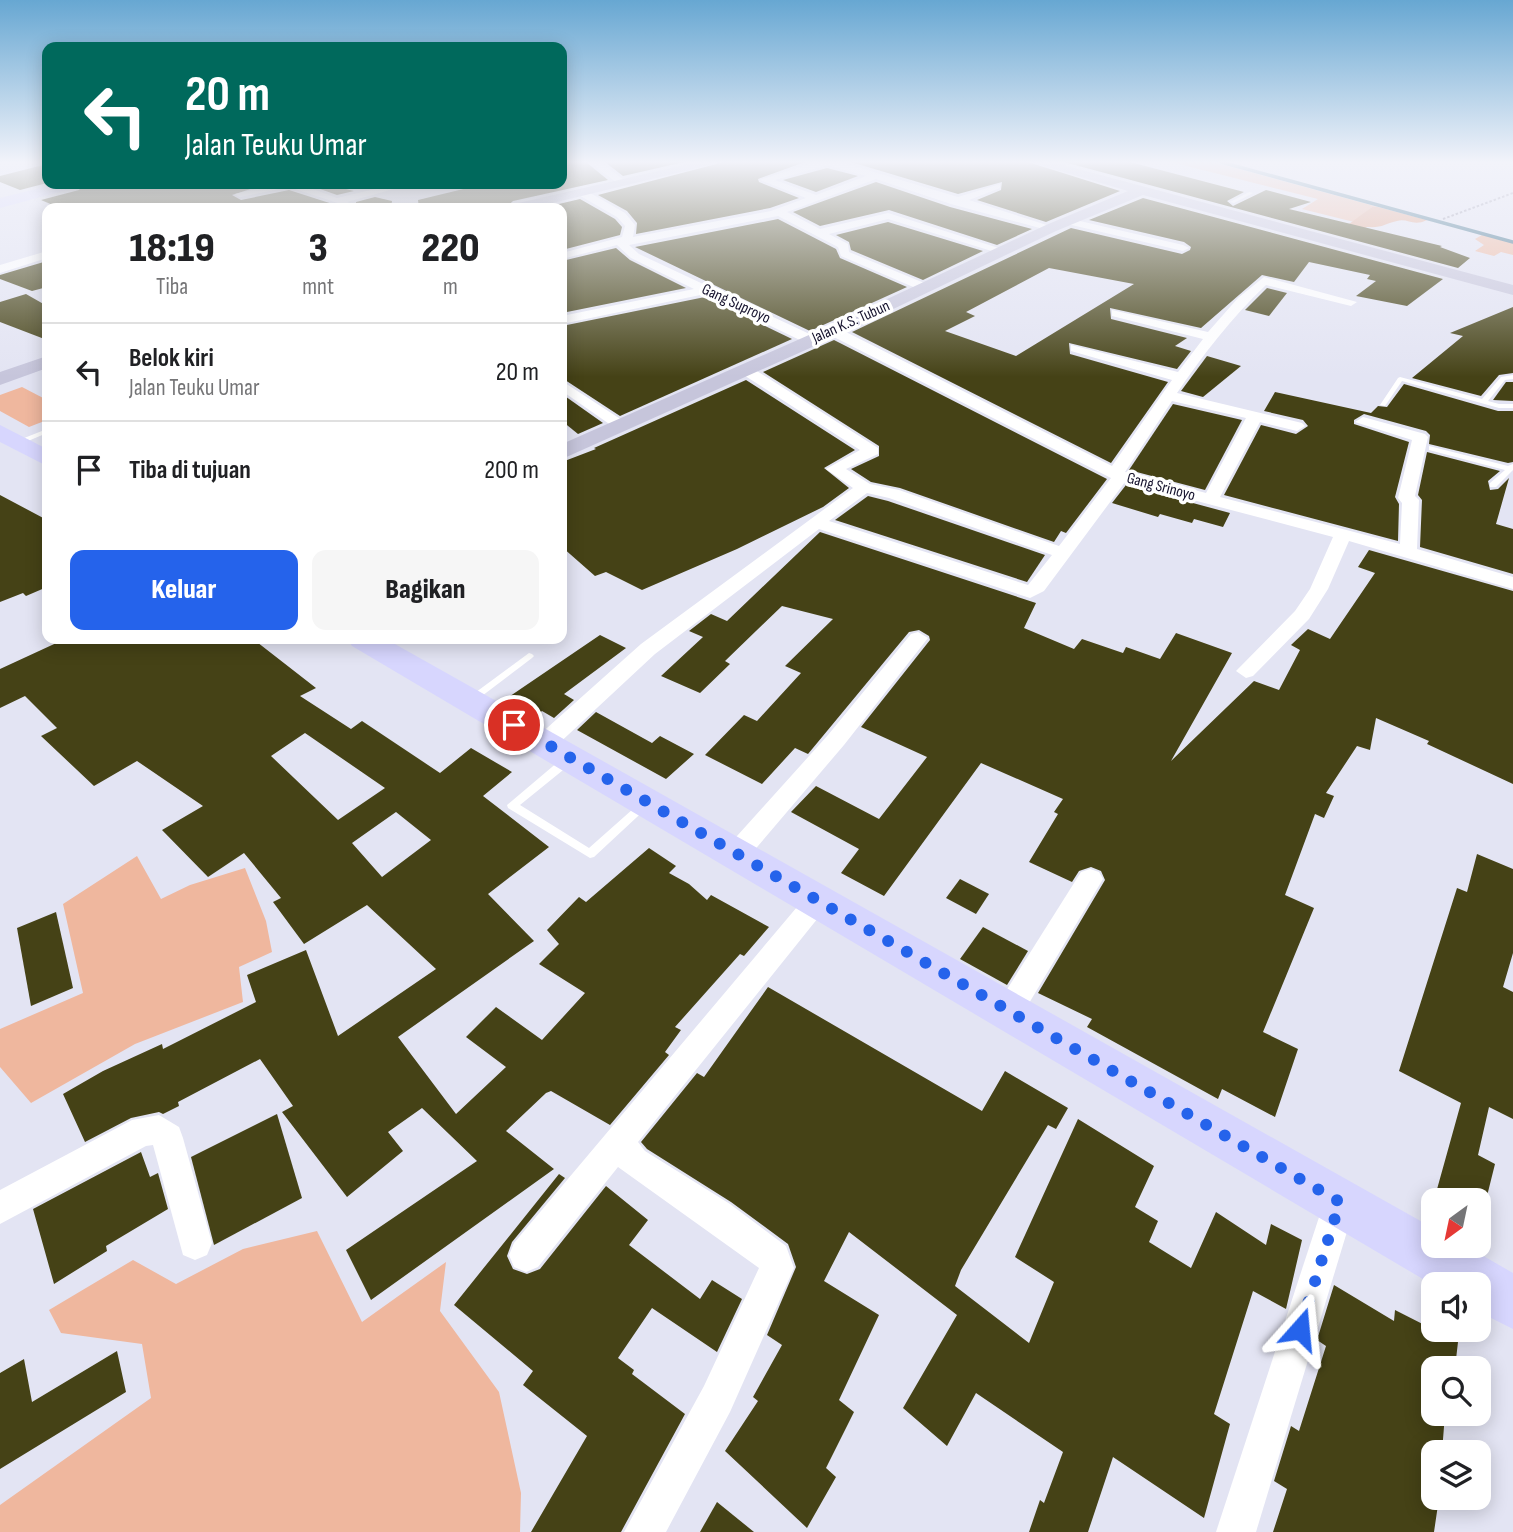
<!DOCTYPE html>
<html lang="id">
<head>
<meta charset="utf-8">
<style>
	:root { --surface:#fff; --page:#f6f6f6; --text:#202124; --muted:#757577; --line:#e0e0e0; --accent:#2563eb }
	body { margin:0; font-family:"Sofia Sans Condensed",sans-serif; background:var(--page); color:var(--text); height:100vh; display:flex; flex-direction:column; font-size:26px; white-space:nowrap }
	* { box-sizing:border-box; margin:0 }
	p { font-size:23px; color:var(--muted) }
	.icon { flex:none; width:38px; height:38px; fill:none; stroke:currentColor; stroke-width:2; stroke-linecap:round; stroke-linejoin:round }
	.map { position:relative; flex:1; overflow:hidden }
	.side { position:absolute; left:42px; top:203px; width:525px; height:441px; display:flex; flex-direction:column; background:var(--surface); border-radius:14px; box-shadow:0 4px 18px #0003 }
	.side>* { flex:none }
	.top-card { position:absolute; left:42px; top:42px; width:525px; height:147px; border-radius:14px; box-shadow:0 4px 18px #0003; background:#00695c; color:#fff; overflow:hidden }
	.needle { width:46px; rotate:213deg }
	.buttons { position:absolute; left:1421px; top:1188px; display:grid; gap:14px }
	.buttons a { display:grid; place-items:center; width:70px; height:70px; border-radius:14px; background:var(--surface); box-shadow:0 4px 18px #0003; font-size:35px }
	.pin { position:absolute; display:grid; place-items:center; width:60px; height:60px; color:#fff; margin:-30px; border:4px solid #fff; border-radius:50%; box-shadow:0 2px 7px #0007 }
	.me { position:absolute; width:77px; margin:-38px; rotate:18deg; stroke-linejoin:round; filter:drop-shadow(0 0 5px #0008) }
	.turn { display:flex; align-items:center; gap:24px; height:147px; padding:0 28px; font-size:32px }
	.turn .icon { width:91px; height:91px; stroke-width:2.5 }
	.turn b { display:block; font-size:49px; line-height:60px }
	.eta { display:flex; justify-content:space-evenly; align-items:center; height:119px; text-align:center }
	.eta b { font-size:42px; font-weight:800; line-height:49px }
	.button { display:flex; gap:14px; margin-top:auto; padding:14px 28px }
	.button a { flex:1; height:80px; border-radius:14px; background:var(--accent); color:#fff; font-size:28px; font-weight:800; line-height:80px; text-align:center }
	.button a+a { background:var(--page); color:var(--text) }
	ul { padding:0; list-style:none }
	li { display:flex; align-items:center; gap:21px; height:98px; padding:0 28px; border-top:2px solid var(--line) }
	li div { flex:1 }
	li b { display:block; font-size:26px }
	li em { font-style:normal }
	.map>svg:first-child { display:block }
	.green { fill:#efb79e }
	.forest { fill:#e5a487 }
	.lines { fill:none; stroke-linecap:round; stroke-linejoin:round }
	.stream { stroke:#386d89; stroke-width:3.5 }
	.building { fill:#454216; fill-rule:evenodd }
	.path { stroke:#9695a9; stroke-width:2; stroke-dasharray:2.5 2; stroke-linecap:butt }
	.lane { fill:#fff; fill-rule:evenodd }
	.street { fill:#fff; fill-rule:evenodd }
	.secondary { fill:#c6c5db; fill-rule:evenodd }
	.primary { fill:#d7d6fe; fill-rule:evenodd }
	.route { stroke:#2563eb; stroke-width:12; stroke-dasharray:0 21.6 }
	.labels { text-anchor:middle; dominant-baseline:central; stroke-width:7; stroke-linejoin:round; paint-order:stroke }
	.far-street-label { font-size:16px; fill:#14112c; stroke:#fff }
</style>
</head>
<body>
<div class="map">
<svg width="1513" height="1532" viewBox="0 0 1513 1532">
	<rect width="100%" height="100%" fill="#e3e4f3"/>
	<g class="green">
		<path d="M1171,162H1213L1378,207H1372L1354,222L1302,209L1318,199Z"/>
		<path d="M1482,235L1513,243V255L1501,252L1494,256L1475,251L1484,245L1475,239Z"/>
		<path d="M22,387L47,400V420L29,427L0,411V395Z"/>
		<path d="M137,856L161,899L190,885L245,868L266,921L272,952L239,967L243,1002L135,1044L31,1103L0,1067V1029L83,993L63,904Z"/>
		<path d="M317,1231L362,1322L446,1262L440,1311L499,1392L521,1493L520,1532H0V1505L151,1398L142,1344L61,1333L49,1310L133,1260L176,1284L243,1249Z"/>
	</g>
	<path class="forest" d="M1372,207H1378L1427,220C1413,227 1408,218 1397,221C1384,224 1383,228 1367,227L1363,229L1349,224Z"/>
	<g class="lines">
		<path class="stream" d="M1221,162L1513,242"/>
	</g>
	<g class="building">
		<path d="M562,162H586L608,180L513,201L505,208H419L418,200L484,184H562Z"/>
		<path d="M605,162H684L623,176Z"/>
		<path d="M724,162H805L758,179L759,182L799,198L770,208L636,234L637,223L627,211L598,195Z"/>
		<path d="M851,162H1028L1120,191L1046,222L977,200L1001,190L1002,182L958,194Z"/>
		<path d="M1064,162H1130L1244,192L1227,201L1233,206L1266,190L1311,202L1289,209L1442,246L1440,247L1470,258L1458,268Z"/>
		<path d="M47,164V183L20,190L0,182V176Z"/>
		<path d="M827,168L858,176L816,192L783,180Z"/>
		<path d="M876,182L950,207L1032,229L997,245L889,210L820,226L793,212Z"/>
		<path d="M84,184H266L232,195L241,200L289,190L345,208H60L41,200L79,190Z"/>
		<path d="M306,184H341L342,188L354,191L337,195Z"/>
		<path d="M375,197L392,201L391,208H356V202Z"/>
		<path d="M1143,198L1443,279L1407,306L1356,296L1376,281L1367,279L1370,275L1309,262L1294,282L1262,275L1201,328L1110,308L1111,319L1187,338L1175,346L1191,351L1177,369L1069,343L1070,354L1168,382L1111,463L852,332L1071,228L1182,254L1190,250L1191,247L1184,242L1089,220ZM1049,268L1134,284L1016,356L945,331L975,316L966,312Z"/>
		<path d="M580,199L615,219L622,227L620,235L562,250V208H542Z"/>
		<path d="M778,219L836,249L840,258L907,287L810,331L635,247Z"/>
		<path d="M888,222L983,251L923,280L851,250L849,242L836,235Z"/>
		<path d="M616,248L630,260L686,288L562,313V261Z"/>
		<path d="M47,261V287L32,291L0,279V275Z"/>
		<path d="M1267,288L1287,293L1269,316L1245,310Z"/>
		<path d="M26,294L47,306V340L0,322V302Z"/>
		<path d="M705,297L792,339L620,416L562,378V326Z"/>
		<path d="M1513,307V373L1499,375L1481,396L1412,378L1463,336L1450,333Z"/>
		<path d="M834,340L1107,479L1066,533L1061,531L1054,542L900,488L871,482L851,469L879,456V446L763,372Z"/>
		<path d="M1207,356L1241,366L1203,397L1181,391Z"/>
		<path d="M746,380L855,450L824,468L849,488L823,507L737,549L642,590L606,572L595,576L562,547V462L596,449L594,448Z"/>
		<path d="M1506,382H1513V401L1493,400Z"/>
		<path d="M1404,384L1498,411H1513V462L1508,463L1429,444L1430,435L1426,431L1364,414L1354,420V424L1409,442L1395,497L1399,504L1398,541L1224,495L1261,425L1296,434L1308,426L1303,420L1264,411L1275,392L1371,413L1378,406L1387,407Z"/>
		<path d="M562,394L603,423L578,434L562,421Z"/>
		<path d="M1173,404L1242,420L1205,490L1129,470Z"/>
		<path d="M1427,452L1500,471L1488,481L1490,490L1498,489L1509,478L1496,524L1513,529V574L1420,547L1422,500L1418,495Z"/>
		<path d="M1126,485L1230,513L1223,527L1194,519L1192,523L1160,514L1158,517L1112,503Z"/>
		<path d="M0,495L47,520V587L26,596L23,593L0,602Z"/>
		<path d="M868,496L888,501L1045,555L1027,582L835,520Z"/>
		<path d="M820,532L1036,603L1024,628L1074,649L1082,639L1123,653L1126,647L1160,659L1176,633L1232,653L1171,761L1254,681L1279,690L1300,650L1291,645L1308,629L1330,639L1375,573L1358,567L1369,550L1513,591V784L1427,744L1429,741L1376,718L1370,750L1357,746L1326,793L1334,796L1324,818L1315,814L1285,895L1314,908L1263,1032L1298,1049L1275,1117L1222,1089L1218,1099L1087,1027L1092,1019L1038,993L1105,880L1101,871L1091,867L1079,871L1072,882L1029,862L1058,814L1054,812L1063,799L981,763L884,896L841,873L859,849L791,812L816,786L879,819L927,757L861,727L930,640L929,636L919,630L909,632L808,754L795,748L762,784L705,755L744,715L757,721L801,673L785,666L833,619L782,606L725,661L730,664L700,693L661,676L703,637L689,631L711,614L727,621Z"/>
		<path d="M600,635L626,648L564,694L574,700L554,718L542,711L532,718L503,701Z"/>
		<path d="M65,639H253L316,688L300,696L351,729L362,721L440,773L471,748L512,772L483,796L549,847L488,894L534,941L398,1037L456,1114L506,1067L466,1037L496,1007L542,1040L585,993L539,964L559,944L547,930L579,897L586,902L649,848L676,866L669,873L689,884L707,900L711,895L769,927L744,956L740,954L675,1027L681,1030L665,1052L669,1055L610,1125L551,1091L546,1093L506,1131L554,1169L371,1300L346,1250L477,1161L422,1108L388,1132L403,1151L347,1197L282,1112L293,1106L260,1059L178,1102L179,1106L163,1114L159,1112L131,1118L85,1142L63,1094L103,1071L162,1044L163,1049L256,1002L247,975L306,950L338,1036L436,969L367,905L304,944L273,902L281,898L244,853L208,877L162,830L203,806L137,761L94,786L41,736L57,728L25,696L0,708V669ZM305,733L385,788L338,820L271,756ZM396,812L431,840L382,877L352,843Z"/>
		<path d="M596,712L652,743L660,736L694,754L666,779L577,730Z"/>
		<path d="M1477,854L1513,869V953L1503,987L1513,992V1119L1489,1107L1478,1155L1495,1164L1486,1200H1434L1461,1103L1399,1071L1457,888L1467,892Z"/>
		<path d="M960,879L989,894L976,914L946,898Z"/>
		<path d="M56,912L73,988L31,1006L17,928Z"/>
		<path d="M983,927L1028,951L1007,985L960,959Z"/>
		<path d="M768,987L982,1111L1005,1071L1068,1108L1056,1129L1048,1125L961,1270L955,1286L1029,1343L1054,1282L1015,1257L1078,1119L1154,1166L1135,1207L1158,1221L1149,1242L1191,1268L1216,1212L1266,1245L1271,1224L1302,1240L1286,1309L1253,1291L1214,1414L1230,1424L1204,1518L1113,1457L1088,1532H1029L1040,1500L1044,1503L1063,1452L976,1393L947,1446L903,1408L957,1315L849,1232L824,1281L879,1315L839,1400L854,1412L826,1468L836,1477L807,1528L725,1451L758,1401L753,1397L782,1345L767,1335L796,1267L788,1244L731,1202L647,1149L641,1142L697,1073L704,1077Z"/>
		<path d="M277,1114L302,1198L214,1245L191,1157Z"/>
		<path d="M141,1152L150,1177L158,1173L168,1209L106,1246L107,1251L54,1284L33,1209Z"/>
		<path d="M559,1174L565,1178L512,1242L507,1256L513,1269L527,1274L540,1269L606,1186L648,1220L629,1245L700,1299L712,1280L742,1299L717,1352L652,1308L618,1358L634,1370L632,1374L685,1414L621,1532H531L587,1436L523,1385L533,1371L454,1305Z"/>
		<path d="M1334,1285L1394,1321L1395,1310L1458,1342L1455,1368H1433V1414H1445L1442,1452H1433V1498H1439L1434,1532H1273L1287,1489L1274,1481L1291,1426L1299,1431L1326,1346L1317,1340Z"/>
		<path d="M117,1351L126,1392L0,1469V1373L24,1359L32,1402Z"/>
		<path d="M717,1502L754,1532H700Z"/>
	</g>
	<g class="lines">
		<path class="path" d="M1443,219L1513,193"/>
		<g class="lane">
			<path d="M1249,192L1253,193L1234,203L1230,202Z"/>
			<path d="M1513,375V379L1505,380L1488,401L1499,404H1513V408H1499L1402,381L1385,406L1380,405L1398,378L1400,377L1482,399L1501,377Z"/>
			<path d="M47,429V433L21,444L14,442Z"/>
			<path d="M1429,446L1508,466L1513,464V470L1496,487H1490V483L1505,470L1429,450Z"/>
			<path d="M529,653L532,654L534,656L532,658L474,702H468L466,700L468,698Z"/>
			<path d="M569,755L573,756L574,759L573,762L520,805L589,848L642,801H650L651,804L594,857L590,858L508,808L507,805L565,756Z"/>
		</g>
		<g class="street">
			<path d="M589,162H600L628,183L620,185Z"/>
			<path d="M815,162H840L958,197L1000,184V188L969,200L1056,228L1047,230L951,204L876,179L787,212L820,229L888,213L1008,251L998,253L888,219L829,234L848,244L849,252L929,285L931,288L925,292L841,256L838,247L778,216L629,245L639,254L816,337V343H806L705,294L562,324V316L694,289L631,258L617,245L562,259V253L622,237L625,226L617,217L577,194V190H585L625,213L635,225L633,237L771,211L806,198L760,180ZM827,165L866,176L816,195L775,180Z"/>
			<path d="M276,184H299L337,198L396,184H412L347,202L354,204L353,208L289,187L240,197L235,194Z"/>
			<path d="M1067,218L1183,245L1189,248L1183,251L1063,223L1062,221Z"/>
			<path d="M47,251V258L0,273V265Z"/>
			<path d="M1264,277L1357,302L1351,306L1266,285C1231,318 1203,355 1177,393L1302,423L1305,426L1297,431L1260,422L1220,497L1400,544L1402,503L1398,498L1412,440L1355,422L1363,417L1425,434L1428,437L1415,496L1419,500L1417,549L1513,577V589L1349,541L1328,589L1309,619L1253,676L1246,678L1236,671L1295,611L1310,589L1333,537L1125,482L1044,591L1030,598L819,529L655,654L554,748H538L535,742L538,736L641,644L853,488L826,469L860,450L739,372V366H749L878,448V454L846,469L870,484L899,490L1059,546L1111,478L828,334V328H838L1112,466L1172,380L1071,351V345L1178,372L1203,339L1112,316V310L1208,332L1238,298ZM1172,401L1246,418L1206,493L1125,472ZM867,493L889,498L1052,555L1028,585L829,521Z"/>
			<path d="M562,381L625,422V428H615L562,391Z"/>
			<path d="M918,632L928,638L844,745L746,860L737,863L728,860L725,853L728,846L828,735L911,634Z"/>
			<path d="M1090,869L1099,872L1103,879L1019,1020L1009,1024L999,1020L995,1011L999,1002L1081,872Z"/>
			<path d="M817,891L826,894L830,901L826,908L638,1142L645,1151L730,1204L786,1246L794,1268L730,1412L666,1532H624L704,1386L759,1268L618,1167L538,1267L526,1272L514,1267L509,1255L514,1243L808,894Z"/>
			<path d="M159,1115L179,1127L183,1138L212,1243L207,1255L195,1260L183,1255L153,1145L146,1146L0,1224V1190L132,1120Z"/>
			<path d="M1340,1186L1351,1191L1356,1202L1256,1532H1216L1324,1202L1329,1191Z"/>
		</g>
		<g class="secondary">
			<path d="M697,162H722L532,208H507L514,204Z"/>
			<path d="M1030,162H1052L1513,285V295L1143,195L1056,231L839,335L562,459V444L827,327L1046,225L1128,191Z"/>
			<path d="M47,356V368L0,385V372Z"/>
		</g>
		<g class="primary">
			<path d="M56,184H81L78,187L0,208V198Z"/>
			<path d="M0,425L47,449V466L0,442Z"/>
			<path d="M348,639H386L1433,1228V1246H1466L1513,1273V1329L1479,1312V1284L1433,1285L352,646Z"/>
		</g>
	</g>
	<linearGradient id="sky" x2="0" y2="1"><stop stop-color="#67a7d2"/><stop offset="0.43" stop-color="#f2f3fa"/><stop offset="1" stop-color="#f2f3fa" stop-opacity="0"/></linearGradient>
	<rect width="1513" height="377" fill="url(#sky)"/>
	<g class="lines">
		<path class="route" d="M514,725L1340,1202L1300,1329"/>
	</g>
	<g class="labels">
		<g class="far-street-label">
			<text transform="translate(736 304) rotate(25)">Gang Suproyo</text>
			<text transform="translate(851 322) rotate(-24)">Jalan K.S. Tubun</text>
			<text transform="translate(1161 487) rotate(15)">Gang Srinoyo</text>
		</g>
	</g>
</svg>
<div class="buttons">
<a><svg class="needle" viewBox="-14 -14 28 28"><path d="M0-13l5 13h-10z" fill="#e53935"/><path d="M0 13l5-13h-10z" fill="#757577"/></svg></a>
<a><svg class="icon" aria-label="sound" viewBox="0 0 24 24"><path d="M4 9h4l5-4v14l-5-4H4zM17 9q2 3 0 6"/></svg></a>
<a><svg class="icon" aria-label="search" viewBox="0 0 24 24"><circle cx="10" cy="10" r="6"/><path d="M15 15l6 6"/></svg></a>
<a><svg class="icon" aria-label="layers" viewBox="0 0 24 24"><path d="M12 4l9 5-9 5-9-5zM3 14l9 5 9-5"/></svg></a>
</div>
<div class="pin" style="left:514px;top:725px;background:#d93025"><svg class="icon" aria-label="arrive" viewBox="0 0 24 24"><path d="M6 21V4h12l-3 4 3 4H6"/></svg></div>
<svg class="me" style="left:1300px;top:1329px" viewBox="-20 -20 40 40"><path d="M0-17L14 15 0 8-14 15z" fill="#2563eb" stroke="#fff" stroke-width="4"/></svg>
<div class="top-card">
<div class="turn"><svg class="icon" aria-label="left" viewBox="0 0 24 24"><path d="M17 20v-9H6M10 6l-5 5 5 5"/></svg><div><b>20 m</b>Jalan Teuku Umar</div></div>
</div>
<section class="side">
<div class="eta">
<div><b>18:19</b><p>Tiba</p></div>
<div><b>3</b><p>mnt</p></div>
<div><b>220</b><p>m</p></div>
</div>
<ul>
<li><svg class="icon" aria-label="left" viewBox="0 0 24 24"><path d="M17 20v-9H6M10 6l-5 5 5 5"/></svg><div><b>Belok kiri</b><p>Jalan Teuku Umar</p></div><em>20 m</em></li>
<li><svg class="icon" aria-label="arrive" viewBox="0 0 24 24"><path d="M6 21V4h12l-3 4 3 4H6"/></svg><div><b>Tiba di tujuan</b></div><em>200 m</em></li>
</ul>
<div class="button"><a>Keluar</a><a>Bagikan</a></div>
</section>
</div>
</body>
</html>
